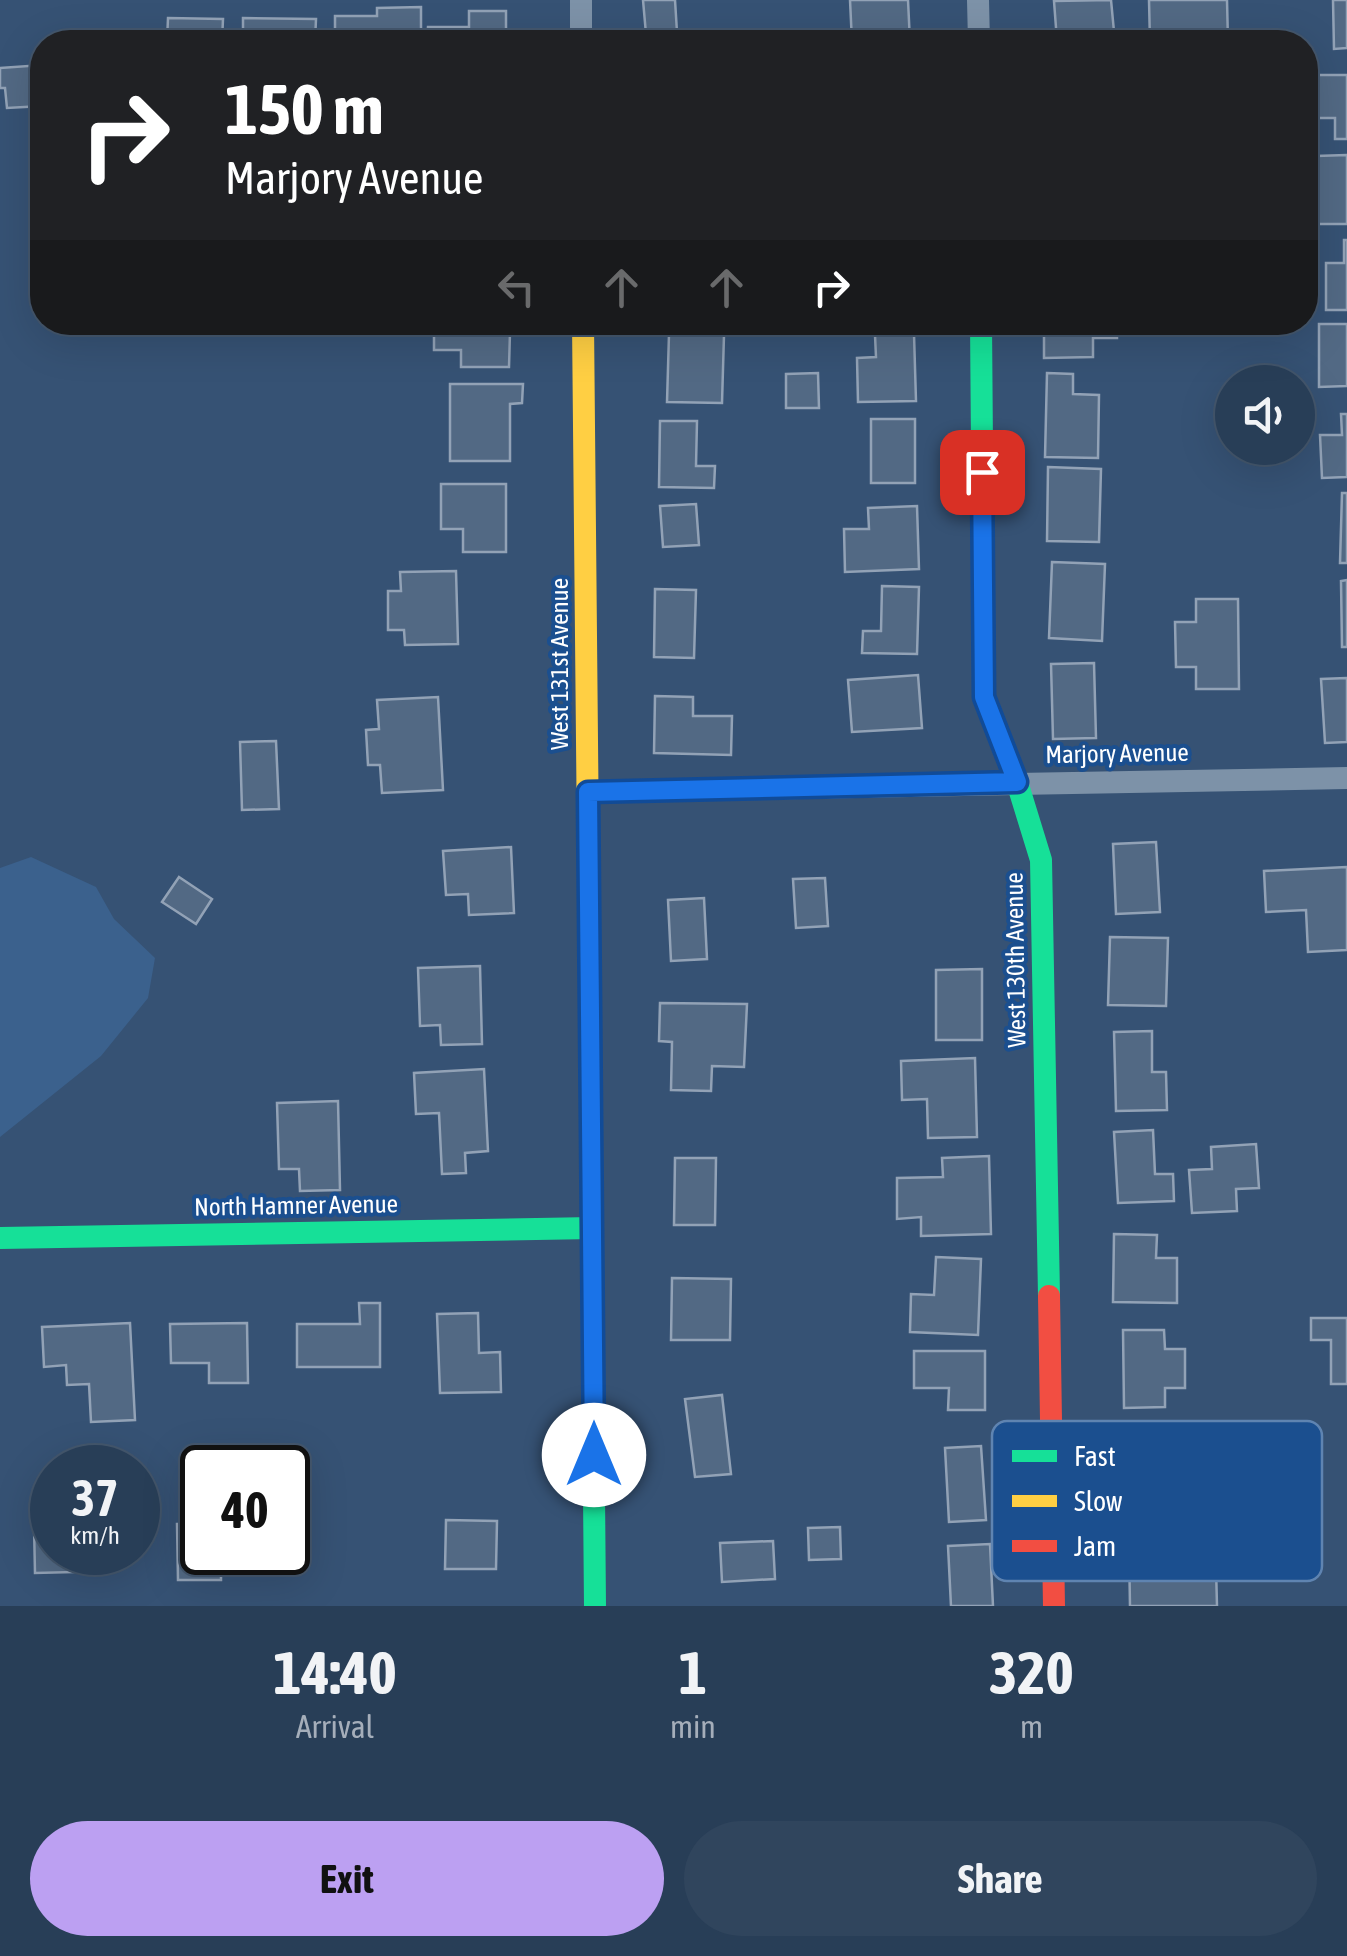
<!DOCTYPE html>
<html lang="en">
<head>
<meta charset="utf-8">
<style>
	:root { --surface:#283e57; --page:#30455d; --text:#f1f3f6; --muted:#a5aeba; --line:#44576d; --accent:#bca0f2 }
	body { margin:0; font-family:"Asap Condensed",sans-serif; background:var(--page); color:var(--text); height:100vh; display:flex; flex-direction:column; font-size:38px; white-space:nowrap }
	* { box-sizing:border-box; margin:0 }
	p { font-size:32px; color:var(--muted) }
	.icon { flex:none; width:55px; height:55px; fill:none; stroke:currentColor; stroke-width:2; stroke-linecap:round; stroke-linejoin:round }
	.map { position:relative; height:1606px; overflow:hidden }
	.details { display:flex; flex-direction:column; background:var(--surface); flex:1 }
	.details>* { flex:none }
	.guide { position:absolute; left:30px; top:30px; width:1288px; height:305px; border-radius:40px; box-shadow:0 10px 40px #0002,0 0 0 2px var(--line); background:#202124; color:#fff; overflow:hidden }
	.fabs { position:absolute; left:1215px; top:365px; display:grid; gap:20px }
	.fabs a { display:grid; place-items:center; width:100px; height:100px; border-radius:50%; background:var(--surface); box-shadow:0 10px 40px #0002,0 0 0 2px var(--line); font-size:50px }
	.speed { position:absolute; left:30px; top:1445px; display:flex; gap:20px; font-size:50px; font-weight:700; text-align:center }
	.speed>* { display:grid; place-content:center; width:130px; height:130px; border-radius:50%; background:var(--surface); box-shadow:0 10px 40px #0002,0 0 0 2px var(--line); line-height:1 }
	.speed small { font-size:25px; font-weight:400 }
	.speed .limit { border:5px solid #111; border-radius:15px; background:#fff; color:#111 }
	.pin { position:absolute; display:grid; place-items:center; width:85px; height:85px; color:#fff; margin:-42px; border-radius:20px; box-shadow:0 5px 15px #0006 }
	.me { position:absolute; width:110px; margin:-55px; rotate:0deg; stroke-linejoin:round; filter:drop-shadow(0 0 8px #0008) }
	.turn { display:flex; align-items:center; gap:35px; height:210px; padding:0 30px; font-size:45px }
	.turn .icon { width:130px; height:130px; stroke-width:2.5 }
	.turn b { display:block; font-size:70px; line-height:85px }
	.lanes { display:flex; align-items:center; height:95px; padding:0 30px; background:#0003; justify-content:center; gap:50px; direction:ltr }
	.lanes .off { opacity:.35 }
	.eta { display:flex; justify-content:space-evenly; align-items:center; height:170px; text-align:center }
	.eta b { font-size:60px; font-weight:700; line-height:70px }
	.action { display:flex; gap:20px; margin-top:auto; padding:20px 30px }
	.action a { flex:1; height:115px; border-radius:60px; background:var(--accent); color:#111; font-size:40px; font-weight:700; line-height:115px; text-align:center }
	.action a+a { background:var(--page); color:var(--text) }
	.map>svg:first-child { display:block }
	.water { fill:#3b618d }
	.building { fill:#526984; stroke:#92a2b6; stroke-width:2.5 }
	.lines { fill:none; stroke-linecap:round; stroke-linejoin:round }
	.street { stroke:#7d92a8; stroke-width:22 }
	.fast { stroke:#16e098; stroke-width:22 }
	.slow { stroke:#ffcf43; stroke-width:22 }
	.jam { stroke:#f24e42; stroke-width:22 }
	.route-casing { stroke:#114b97; stroke-width:25 }
	.route { stroke:#1a73e8; stroke-width:18 }
	.labels { text-anchor:middle; dominant-baseline:central; stroke-width:8; stroke-linejoin:round; paint-order:stroke }
	.street-label { font-size:25px; fill:#fff; stroke:#1b4f8f }
	.key { fill:#1b4f8f; stroke:#5f84b1; stroke-width:2.5 }
	.key-label { font-size:28px; fill:#fff }
</style>
</head>
<body>
<div class="map">
<svg width="1347" height="1606" viewBox="0 0 1347 1606">
	<rect width="100%" height="100%" fill="#365274"/>
	<path class="water" d="M31,857L96,887L114,919L155,958L148,998L101,1056L0,1137V868Z"/>
	<g class="building">
		<path d="M643,0H675L677,32L646,34Z"/>
		<path d="M850,0H908L910,42H852Z"/>
		<path d="M1111,0L1115,42H1096L1095,38L1057,41L1054,1Z"/>
		<path d="M1149,0H1227L1228,42H1150Z"/>
		<path d="M1333,0H1347V48L1334,49Z"/>
		<path d="M421,7V42H335V16H377V8Z"/>
		<path d="M469,11H506V42H427L428,27H469Z"/>
		<path d="M168,18L223,19L222,42H167Z"/>
		<path d="M243,18L316,19L315,42H243Z"/>
		<path d="M773,32V42H734V33Z"/>
		<path d="M42,65V106L7,108L5,88H0V68Z"/>
		<path d="M1314,75H1347V139H1335V118H1314Z"/>
		<path d="M1347,155V224H1317L1316,156Z"/>
		<path d="M1344,240H1347V310H1326V263H1344Z"/>
		<path d="M434,322H495V332H510L509,367H461V350H434Z"/>
		<path d="M1044,322H1117V338H1093V357L1044,358Z"/>
		<path d="M1319,324H1347V386L1319,387Z"/>
		<path d="M669,334L724,335L722,403L667,402Z"/>
		<path d="M914,334L916,401L858,402L857,358L876,357L875,335Z"/>
		<path d="M818,373L819,408H786V374Z"/>
		<path d="M1047,373L1073,374V394L1099,395L1098,458L1045,457Z"/>
		<path d="M450,384H523L522,403L510,404V461H450Z"/>
		<path d="M1341,414H1347V477L1322,478L1320,435H1342Z"/>
		<rect x="871" y="419" width="44" height="64"/>
		<path d="M660,421H697L696,466H715L714,488L659,487Z"/>
		<path d="M1048,467L1101,469L1099,542L1047,541Z"/>
		<path d="M441,484H506V552H463V529H441Z"/>
		<path d="M1342,493H1347V563H1340Z"/>
		<path d="M696,504L699,545L663,547L660,506Z"/>
		<path d="M917,506L919,569L845,572L844,529H869L868,508Z"/>
		<path d="M1052,562L1105,564L1102,641L1049,638Z"/>
		<path d="M456,571L458,644L405,645L404,630H388V591H401L400,572Z"/>
		<path d="M1347,580V647H1342L1341,581Z"/>
		<path d="M882,586L919,587L917,654L862,653L863,631H881Z"/>
		<path d="M655,589L696,590L694,658L654,657Z"/>
		<path d="M1196,599H1238L1239,689H1196V667H1176L1175,622H1196Z"/>
		<path d="M1094,663L1096,738L1053,739L1051,664Z"/>
		<path d="M918,675L922,728L852,732L848,680Z"/>
		<path d="M1347,678V742L1325,743L1321,679Z"/>
		<path d="M655,696L693,697V716H732L731,755L654,753Z"/>
		<path d="M438,697L443,790L382,793L380,765H368L366,730L379,729L377,700Z"/>
		<path d="M276,741L279,809L242,810L240,742Z"/>
		<path d="M1156,842L1160,912L1116,914L1113,844Z"/>
		<path d="M511,847L514,913L469,915L468,894L446,895L443,851Z"/>
		<path d="M1347,867V950L1308,952L1306,910L1266,912L1264,871Z"/>
		<path d="M179,877L212,899L196,924L162,902Z"/>
		<path d="M825,878L828,926L796,928L793,879Z"/>
		<path d="M704,898L707,959L671,961L668,900Z"/>
		<path d="M1110,937L1168,938L1166,1006L1108,1005Z"/>
		<path d="M480,966L482,1044L441,1045L440,1025L420,1026L418,968Z"/>
		<path d="M982,969V1040H936V970Z"/>
		<path d="M660,1003L747,1004L744,1067L712,1066L711,1091L671,1090L672,1042L659,1041Z"/>
		<path d="M1152,1031V1072H1166L1167,1110L1116,1111L1114,1032Z"/>
		<path d="M975,1058L977,1137L928,1138L927,1099L902,1100L901,1061Z"/>
		<path d="M484,1069L488,1151L465,1153L466,1173L442,1174L439,1113L416,1114L414,1073Z"/>
		<path d="M338,1101L340,1190L300,1191L299,1169H279L277,1103Z"/>
		<path d="M1153,1130L1155,1174H1173L1174,1201L1118,1203L1114,1132Z"/>
		<path d="M1256,1144L1259,1188L1236,1189L1237,1211L1192,1213L1189,1170L1212,1169L1211,1147Z"/>
		<path d="M989,1156L991,1234L921,1236V1217L897,1219V1178L943,1177L942,1158Z"/>
		<path d="M675,1158H716L715,1225H674Z"/>
		<path d="M1114,1234L1157,1235L1156,1258H1177V1303L1113,1302Z"/>
		<path d="M936,1257L981,1259L978,1335L910,1332L911,1294L934,1295Z"/>
		<path d="M672,1278L731,1279L730,1340H671Z"/>
		<path d="M359,1303H380V1367H297V1324H360Z"/>
		<path d="M478,1313L479,1353L500,1352L501,1392L440,1393L437,1314Z"/>
		<path d="M1311,1318H1347V1384H1331V1340H1311Z"/>
		<path d="M130,1323L135,1420L91,1422L89,1384L67,1385L66,1365L44,1367L42,1327Z"/>
		<path d="M247,1323L248,1383H209V1363H171L170,1324Z"/>
		<path d="M1123,1330H1164L1165,1349H1185V1388H1165V1407L1124,1408Z"/>
		<path d="M914,1351H985V1410H948L949,1388H914Z"/>
		<path d="M722,1395L731,1474L695,1477L685,1399Z"/>
		<path d="M981,1446L986,1520L949,1522L945,1448Z"/>
		<path d="M446,1520L497,1521L496,1569H445Z"/>
		<path d="M177,1524H202V1552H265V1562L221,1561V1580H178Z"/>
		<path d="M34,1526H52V1552H114L115,1571L35,1573Z"/>
		<path d="M840,1527L841,1559L809,1560L808,1528Z"/>
		<path d="M773,1541L775,1579L722,1582L720,1543Z"/>
		<path d="M990,1544L993,1606H951L948,1546Z"/>
		<path d="M1159,1547V1567H1216L1217,1606H1130L1129,1548Z"/>
	</g>
	<g class="lines">
		<g class="street">
			<path d="M581,0V42"/>
			<path d="M978,0L979,42"/>
			<path d="M587,792L1347,778"/>
		</g>
		<g class="fast">
			<path d="M981,322L984,697L1017,782L1041,860L1049,1296"/>
			<path d="M591,1158L595,1606"/>
			<path d="M0,1238L593,1228"/>
		</g>
		<path class="slow" d="M583,322L591,1158"/>
		<path class="jam" d="M1049,1296L1054,1606"/>
	</g>
	<g class="lines">
		<g class="route-casing">
			<path id="route" d="M594,1455L588,792L1017,782L984,697L982,472"/>
		</g>
		<use href="#route" class="route"/>
	</g>
	<g class="labels">
		<g class="street-label">
			<text transform="translate(559 664) rotate(-90)">West 131st Avenue</text>
			<text transform="translate(1117 753) rotate(-1)">Marjory Avenue</text>
			<text transform="translate(1015 960) rotate(-91)">West 130th Avenue</text>
			<text transform="translate(296 1205) rotate(-1)">North Hamner Avenue</text>
		</g>
	</g>
	<rect x="992" y="1421" width="330" height="160" rx="15" class="key"/>
	<rect x="1012" y="1450" width="45" height="12" fill="#16e098"/>
	<rect x="1012" y="1495" width="45" height="12" fill="#ffcf43"/>
	<rect x="1012" y="1540" width="45" height="12" fill="#f24e42"/>
	<g class="key-label">
		<text x="1074" y="1466">Fast</text>
		<text x="1074" y="1511">Slow</text>
		<text x="1074" y="1556">Jam</text>
	</g>
</svg>
<div class="fabs">
<a><svg class="icon" aria-label="sound" viewBox="0 0 24 24"><path d="M4 9h4l5-4v14l-5-4H4zM17 9q2 3 0 6"/></svg></a>
</div>
<div class="speed"><div>37<small>km/h</small></div><div class="limit">40</div></div>
<div class="pin" style="left:982px;top:472px;background:#d93025"><svg class="icon" aria-label="arrive" viewBox="0 0 24 24"><path d="M6 21V4h12l-3 4 3 4H6"/></svg></div>
<svg class="me" style="left:594px;top:1455px" viewBox="-20 -20 40 40"><circle r="19" fill="#fff"/><path d="M0-13L10 11 0 6-10 11z" fill="#1a73e8"/></svg>
<div class="guide">
<div class="turn"><svg class="icon" aria-label="right" viewBox="0 0 24 24"><path d="M7 20v-9h11M14 6l5 5-5 5"/></svg><div><b>150 m</b>Marjory Avenue</div></div>
<div class="lanes"><svg class="icon off" aria-label="left" viewBox="0 0 24 24"><path d="M17 20v-9H6M10 6l-5 5 5 5"/></svg><svg class="icon off" aria-label="ahead" viewBox="0 0 24 24"><path d="M12 20V5M6 11l6-6 6 6"/></svg><svg class="icon off" aria-label="ahead" viewBox="0 0 24 24"><path d="M12 20V5M6 11l6-6 6 6"/></svg><svg class="icon" aria-label="right" viewBox="0 0 24 24"><path d="M7 20v-9h11M14 6l5 5-5 5"/></svg></div>
</div>
</div>
<section class="details">
<div class="eta">
<div><b>14:40</b><p>Arrival</p></div>
<div><b>1</b><p>min</p></div>
<div><b>320</b><p>m</p></div>
</div>
<div class="action"><a>Exit</a><a>Share</a></div>
</section>
</body>
</html>
